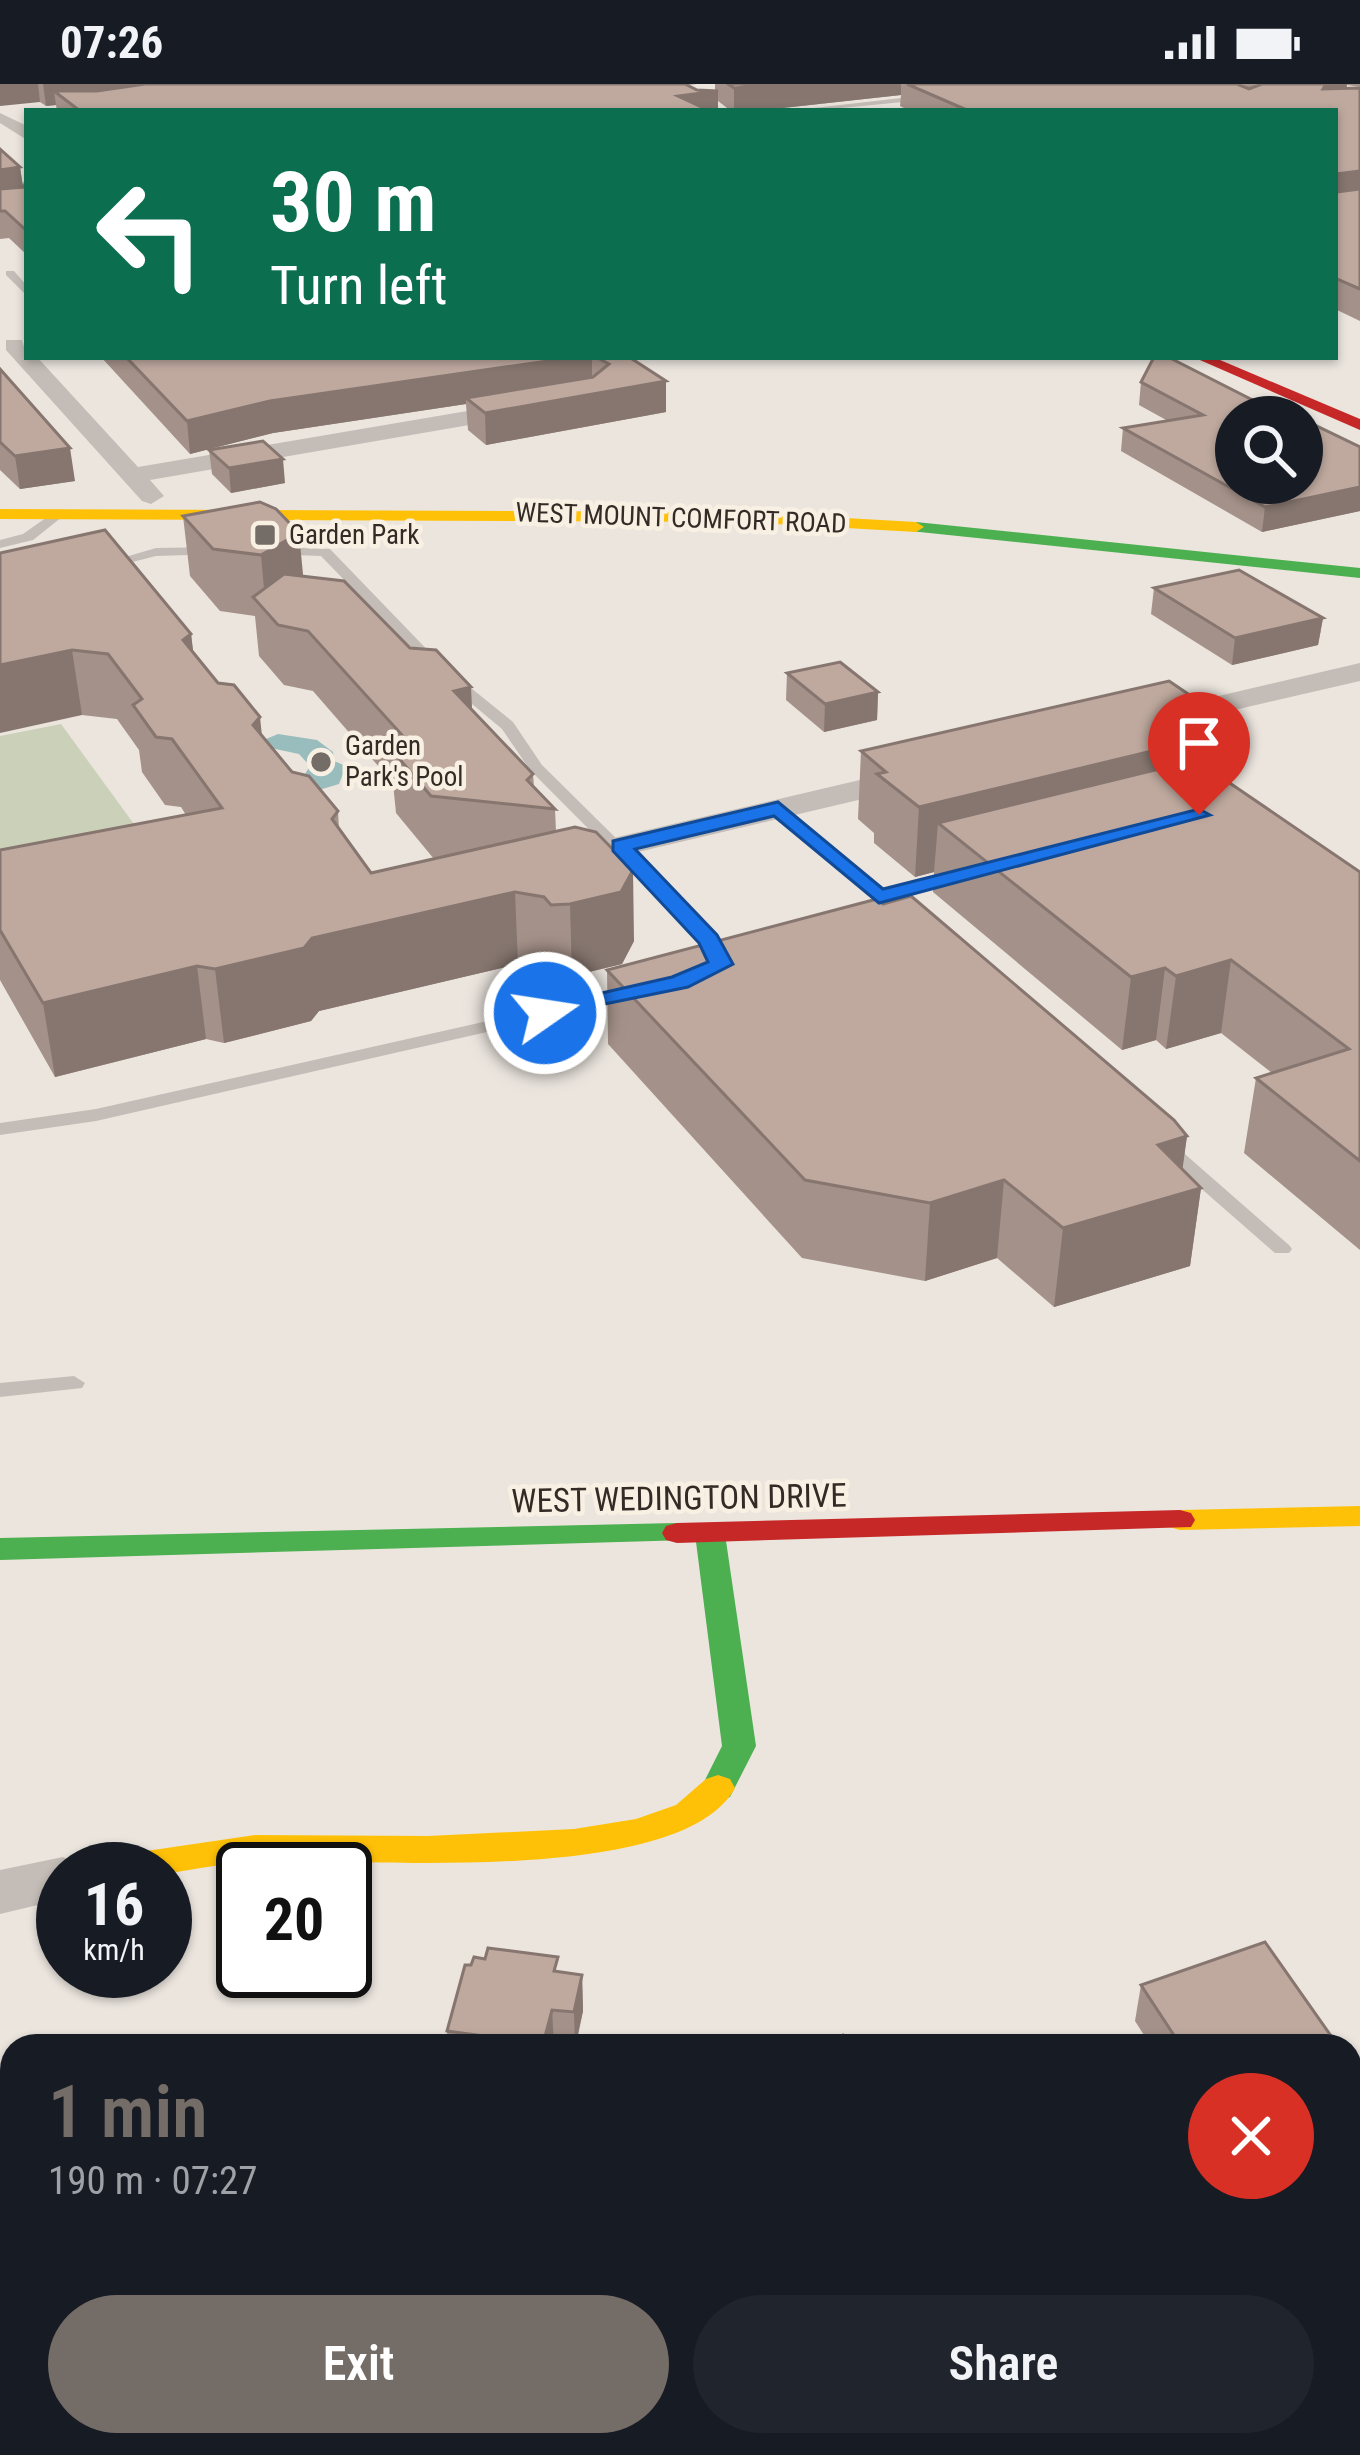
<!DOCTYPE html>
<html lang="en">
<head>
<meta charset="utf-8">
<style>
	:root { --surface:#171b24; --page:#20242c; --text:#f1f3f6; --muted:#9ea1a6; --accent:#746c66 }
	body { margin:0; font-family:"Roboto Condensed",sans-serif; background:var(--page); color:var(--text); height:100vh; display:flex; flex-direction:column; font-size:45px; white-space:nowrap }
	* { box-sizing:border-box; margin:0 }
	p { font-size:39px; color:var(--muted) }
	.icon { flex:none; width:66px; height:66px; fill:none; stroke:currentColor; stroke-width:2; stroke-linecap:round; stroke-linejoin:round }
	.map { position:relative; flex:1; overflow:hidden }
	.side { position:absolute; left:0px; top:1950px; width:1362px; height:423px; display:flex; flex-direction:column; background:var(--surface); border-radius:36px 36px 0 0; box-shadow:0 3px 9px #0004 }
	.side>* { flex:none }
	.top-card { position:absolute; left:24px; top:24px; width:1314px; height:252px; border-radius:0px; box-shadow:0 3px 9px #0004; background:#0b6e4f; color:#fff; overflow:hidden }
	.fabs { position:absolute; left:1215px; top:312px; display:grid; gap:24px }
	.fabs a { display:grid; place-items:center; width:108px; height:108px; border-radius:50%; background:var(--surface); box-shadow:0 3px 9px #0004; font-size:60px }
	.speed { position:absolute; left:36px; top:1758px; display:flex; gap:24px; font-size:60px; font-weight:700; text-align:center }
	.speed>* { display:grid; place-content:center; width:156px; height:156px; border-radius:50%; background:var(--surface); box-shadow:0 3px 9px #0004; line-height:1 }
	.speed small { font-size:30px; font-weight:400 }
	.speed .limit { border:6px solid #111; border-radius:18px; background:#fff; color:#111 }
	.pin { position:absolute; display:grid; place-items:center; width:102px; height:102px; color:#fff; margin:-123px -51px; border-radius:50% 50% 50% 0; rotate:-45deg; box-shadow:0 0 12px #0007 }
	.pin .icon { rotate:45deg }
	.me { position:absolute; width:132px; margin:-66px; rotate:77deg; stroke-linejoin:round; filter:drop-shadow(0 0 9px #0008) }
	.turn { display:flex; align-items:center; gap:42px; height:252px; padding:0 48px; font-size:54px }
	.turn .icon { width:156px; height:156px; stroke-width:2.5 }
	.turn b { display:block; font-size:84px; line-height:102px }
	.round { display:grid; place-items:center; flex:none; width:126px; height:126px; border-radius:63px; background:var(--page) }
	.headline { display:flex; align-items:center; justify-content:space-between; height:204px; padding:0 48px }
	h1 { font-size:72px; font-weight:600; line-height:90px; color:var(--accent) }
	.button { display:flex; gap:24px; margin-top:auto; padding:24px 48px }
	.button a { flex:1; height:138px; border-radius:72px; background:var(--accent); color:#fff; font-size:48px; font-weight:600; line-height:138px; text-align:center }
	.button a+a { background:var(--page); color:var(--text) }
	.status { display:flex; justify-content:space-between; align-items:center; height:84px; padding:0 60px; background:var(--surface); direction:ltr }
	.status svg { height:33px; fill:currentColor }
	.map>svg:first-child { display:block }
	.green { fill:#cbd1b8 }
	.water { fill:#99bcbd }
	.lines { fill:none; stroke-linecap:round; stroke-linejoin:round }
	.lane { fill:#c4bdb7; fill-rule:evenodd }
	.street { fill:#c4bdb7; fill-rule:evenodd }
	.fast { fill:#4caf50; fill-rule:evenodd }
	.slow { fill:#ffc107; fill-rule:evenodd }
	.jam { fill:#c62828; fill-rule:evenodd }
	.wall { fill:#a49189 }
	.shaded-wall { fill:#86766f }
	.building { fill:#bfa99f; stroke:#86766f; stroke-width:3 }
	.route { fill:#1a73e8; stroke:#114b97; stroke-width:3 }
	.poi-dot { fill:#746c66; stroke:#f9f0e4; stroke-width:4.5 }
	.labels { text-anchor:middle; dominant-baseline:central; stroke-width:9; stroke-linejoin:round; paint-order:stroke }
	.far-street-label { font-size:27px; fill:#342b26; stroke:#f9f0e4 }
	.far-poi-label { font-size:27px; fill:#342b26; stroke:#f9f0e4; text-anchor:start }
	.street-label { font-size:33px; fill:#342b26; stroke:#f9f0e4 }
</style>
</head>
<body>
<div class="status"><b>07:26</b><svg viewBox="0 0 49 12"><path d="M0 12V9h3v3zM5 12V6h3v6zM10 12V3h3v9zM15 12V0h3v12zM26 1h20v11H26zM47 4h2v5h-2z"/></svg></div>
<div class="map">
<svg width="1360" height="2371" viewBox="0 0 1360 2371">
	<rect width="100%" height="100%" fill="#ebe5de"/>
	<path class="green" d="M61,640L174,795L0,834V652Z"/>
	<path class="water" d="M278,650L317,656L333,668L334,677L346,682L339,700L319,706L300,698L310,682L299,670L266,663V655Z"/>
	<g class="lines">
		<g class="lane">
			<path d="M927,11L924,16L810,27L814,24Z"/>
			<path d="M6,187H14L27,202V212L6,191Z"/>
			<path d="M57,426L64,430L62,433L33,456L0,464V456L23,450Z"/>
			<path d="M216,463L221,464V470L156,472L105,485L98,481L156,464Z"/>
			<path d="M272,463L330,465L440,579L513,638L542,681L715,852L730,881L727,885L711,886L701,858L530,686L502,645L430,585L321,472L267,470V464Z"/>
			<path d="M779,720L882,806L960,787L968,792L966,796L891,814L914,835L911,839H899L773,728V722Z"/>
			<path d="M630,905L639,910L636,914L96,1037L0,1051V1039L96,1025Z"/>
			<path d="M1163,1055L1170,1057L1289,1161L1292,1165L1289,1169H1275L1156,1065L1153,1061L1156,1057Z"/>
			<path d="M74,1292L85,1299L82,1304L0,1313V1299Z"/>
		</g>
		<g class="street">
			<path d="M0,29L27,42V56L0,39Z"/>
			<path d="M6,256H22L27,273H37L138,383L521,318L533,325L521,332L150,396L164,412L151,420L142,417L6,266Z"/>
			<path d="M1360,579V597L1157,644L1142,635L1146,629Z"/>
			<path d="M915,683L926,686L931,693L926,700L621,772L604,762L609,755Z"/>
			<path d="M63,1773L86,1785H63V1815L0,1830V1786Z"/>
		</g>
		<g class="fast">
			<path d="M916,438L1360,484V494L910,447L908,443Z"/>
			<path d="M677,1439L688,1442L692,1449L688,1456L0,1476V1454Z"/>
			<path d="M710,1440L721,1443L725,1450L756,1662L730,1713L718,1717L706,1713L701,1704L722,1662L695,1450L699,1443Z"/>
		</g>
		<g class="slow">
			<path d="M0,425L741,428L916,438L924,443L916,448L741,438L0,435Z"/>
			<path d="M1360,1422V1442L1180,1446L1169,1443L1165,1436L1169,1429L1180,1426Z"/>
			<path d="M718,1691L730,1695L735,1704C680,1804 359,1774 256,1777C226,1779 195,1785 165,1790V1785H101L107,1775L119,1771L255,1751L428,1752L574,1745L636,1735L676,1721L706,1695Z"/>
		</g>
		<g class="jam">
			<path d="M1193,273H1213L1360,335V346Z"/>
			<path d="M1180,1426L1191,1429L1195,1436L1191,1443L677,1459L666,1456L662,1449L666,1442L677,1439Z"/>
		</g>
	</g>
	<g class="wall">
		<path d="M0,0H697L687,1L697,6H715V0H1360V3L1347,1L1346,4H1360V237L1335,225V27H910L900,22L901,11L755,27H731L718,17V27H57L56,21L46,22L40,18Z"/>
		<path d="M0,65L20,83L23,103L27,92V171L9,154L0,155Z"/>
		<path d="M101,273H629L666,328L486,361L468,346L466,320L273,349L190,370Z"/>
		<path d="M0,285L75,397L20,405L0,386Z"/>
		<path d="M1141,298L1286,333L1360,363V427L1262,448L1121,367L1123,344L1168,337L1139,321Z"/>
		<path d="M209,366L285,399L231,409L212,390Z"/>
		<path d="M183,432L303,493L410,564L472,625L533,690L534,703L555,725L556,748L634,857L622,880L572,892L554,893L547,885L518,880L319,927L311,937L224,959L206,955L55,993L0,896V766L186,731L181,723L165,721L142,688L139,666L117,635L82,631L0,469L191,550L193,568L292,688L338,727L339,745L371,789L434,775L396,729L393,699L313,607L284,601L259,572L255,532L220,527L190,492Z"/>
		<path d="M1154,504L1323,534L1318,561L1232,581L1151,530Z"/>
		<path d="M787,589L878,608L877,636L824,648L786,616Z"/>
		<path d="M1237,643L1230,699L1360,788V1166L1244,1069L1256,994L1272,989L1221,949L1166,965L1156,956L1122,966L933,808L934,788L915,793L874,759V749L858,735L861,667Z"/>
		<path d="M607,886L1187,1052L1182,1085L1201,1104L1190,1182L1054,1223L997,1174L925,1197L802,1174L608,960Z"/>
		<path d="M559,1888L582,1891L583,1927L576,1962H448L447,1947Z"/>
		<path d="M1141,1901L1335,1962H1151L1135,1937Z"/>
	</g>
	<g class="shaded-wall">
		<path d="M0,0H38L40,18L0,22Z"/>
		<path d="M43,0H207L70,19L54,7L56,21L46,22Z"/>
		<path d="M776,0H901V11L755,27H734V4Z"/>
		<path d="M1326,0H1347L1345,17L1323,5Z"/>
		<path d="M718,7V27H678V12Z"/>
		<path d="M20,83L24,110L0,113V86Z"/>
		<path d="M1360,87V113L1335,117V90Z"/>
		<path d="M575,273H592V302L466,314V320L273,349L190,370L187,337L270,317Z"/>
		<path d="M666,297V328L486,361L485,329Z"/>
		<path d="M70,364L75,397L20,405L15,372Z"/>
		<path d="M283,375L285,399L231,409L229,384Z"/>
		<path d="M1360,403V427L1262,448L1265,423Z"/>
		<path d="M299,449L305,511L266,528L261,471Z"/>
		<path d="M1323,534L1318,561L1232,581L1235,554Z"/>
		<path d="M191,550L199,614L183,556Z"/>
		<path d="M72,566L82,631L0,649V581Z"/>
		<path d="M471,603L474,665L454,607Z"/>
		<path d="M878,608L877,636L824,648L825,620Z"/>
		<path d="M260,633L267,700L253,641Z"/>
		<path d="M1237,643L1228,710L938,739L934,788L915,793L919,723Z"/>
		<path d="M633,786L634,857L622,880L572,892L570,820Z"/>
		<path d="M515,808L518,880L319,927L311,937L224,959L215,885L312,854Z"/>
		<path d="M1231,876L1221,949L1166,965L1176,892Z"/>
		<path d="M197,882L206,955L55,993L43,919Z"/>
		<path d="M1165,884L1156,956L1122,966L1131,893Z"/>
		<path d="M1187,1052L1179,1111L1201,1104L1190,1182L1054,1223L1063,1144L1158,1061Z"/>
		<path d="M1004,1096L997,1174L925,1197L930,1119Z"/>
		<path d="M582,1891L583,1927L575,1962L574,1928Z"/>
		<path d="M552,1926L554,1962H543V1960Z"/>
		<path d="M236,2361H291L293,2371H214Z"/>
	</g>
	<g class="building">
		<path d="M145,0H685L697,6L718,7L678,12L710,27H80L54,7H97Z"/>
		<path d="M728,0H776L734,4Z"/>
		<path d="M907,0H1237L1249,5L1262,0H1326L1323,5L1360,4V87L1335,90L1336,108L1360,105V205L1335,194V27H969Z"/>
		<path d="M0,65L20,83L0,86Z"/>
		<path d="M27,92V147L5,127H0V105L24,103Z"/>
		<path d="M126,273H575L270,317L187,337Z"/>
		<path d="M596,273H629L666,297L485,329L466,314L593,293L609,280Z"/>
		<path d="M1154,273H1168L1286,333H1236V399H1302V335L1360,363V403L1265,423L1123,344L1203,331L1141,298Z"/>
		<path d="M0,285L70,364L15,372L0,358Z"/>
		<path d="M263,357L283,375L229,384L209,366Z"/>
		<path d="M260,418L276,425L299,449L261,471L213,465L183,432Z"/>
		<path d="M105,446L191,550L183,556L218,599L234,601L260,633L253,641L292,688L309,692L338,727L332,735L371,789L575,743L596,748L633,786L621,808L570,820L551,821L544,813L515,808L312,854L304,864L215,885L197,882L43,919L0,846V766L222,724L172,655L156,653L133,621L142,615L108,570L72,566L0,581V469Z"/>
		<path d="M1239,486L1323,534L1235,554L1154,504Z"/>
		<path d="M284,490L344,497L410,564L436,566L471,603L454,607L533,690L527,696L555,725L431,712L391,665L411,661L308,547L278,541L253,513Z"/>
		<path d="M840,578L878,608L825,620L787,589Z"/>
		<path d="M1169,597L1237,643L1172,658L1177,661L919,723L877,690L886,688L861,667Z"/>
		<path d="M1196,676L1360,788V1077L1256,994L1349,965L1231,876L1176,892L1165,884L1131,893L938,739Z"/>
		<path d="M911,812L1174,1036L1187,1052L1158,1061L1201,1104L1063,1144L1004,1096L930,1119L805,1096L607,886L877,815L883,820Z"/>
		<path d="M1265,1858L1336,1959L1327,1962H1181L1141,1901Z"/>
		<path d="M488,1864L558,1873L554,1887L582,1891L574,1928L552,1926L543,1960L447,1947L465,1881H471L474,1873L485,1875Z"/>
		<path d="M843,1951L848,1959L866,1952L873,1962H815Z"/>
		<path d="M12,2297V2361H236L214,2371H0V2303Z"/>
	</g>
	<path class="route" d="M778,718L883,805L1199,725L1210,731L879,819L774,732L635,765L717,851L733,880L688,903L536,934V924L672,893L708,878L699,859L613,767V757Z"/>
	<g class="poi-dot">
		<rect x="253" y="439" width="24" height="24" rx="6"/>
		<circle cx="321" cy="678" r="12"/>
	</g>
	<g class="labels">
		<g class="far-street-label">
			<text transform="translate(681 434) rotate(2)">WEST MOUNT COMFORT ROAD</text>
		</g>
		<g class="far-poi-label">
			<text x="289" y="451">Garden Park</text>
			<text x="345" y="662">Garden<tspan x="345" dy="31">Park's Pool</tspan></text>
		</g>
		<g class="street-label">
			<text transform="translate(679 1414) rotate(-1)">WEST WEDINGTON DRIVE</text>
		</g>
	</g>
</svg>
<div class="fabs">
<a><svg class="icon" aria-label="search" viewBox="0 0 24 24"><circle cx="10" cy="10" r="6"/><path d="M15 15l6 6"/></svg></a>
</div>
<div class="speed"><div>16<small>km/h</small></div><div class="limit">20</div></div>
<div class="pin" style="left:1199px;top:731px;background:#d93025"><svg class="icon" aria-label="arrive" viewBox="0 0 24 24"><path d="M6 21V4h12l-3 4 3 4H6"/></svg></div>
<svg class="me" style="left:545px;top:929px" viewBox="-20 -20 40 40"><circle r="17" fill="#1a73e8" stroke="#fff" stroke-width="3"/><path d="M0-11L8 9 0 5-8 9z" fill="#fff"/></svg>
<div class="top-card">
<div class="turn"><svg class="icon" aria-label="left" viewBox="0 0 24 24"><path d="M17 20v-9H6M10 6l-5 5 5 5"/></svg><div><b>30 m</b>Turn left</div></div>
</div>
<section class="side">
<div class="headline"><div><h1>1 min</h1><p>190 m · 07:27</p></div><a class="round" style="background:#d93025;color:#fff"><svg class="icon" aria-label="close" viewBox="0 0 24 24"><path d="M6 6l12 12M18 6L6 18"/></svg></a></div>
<div class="button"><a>Exit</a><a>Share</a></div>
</section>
</div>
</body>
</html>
